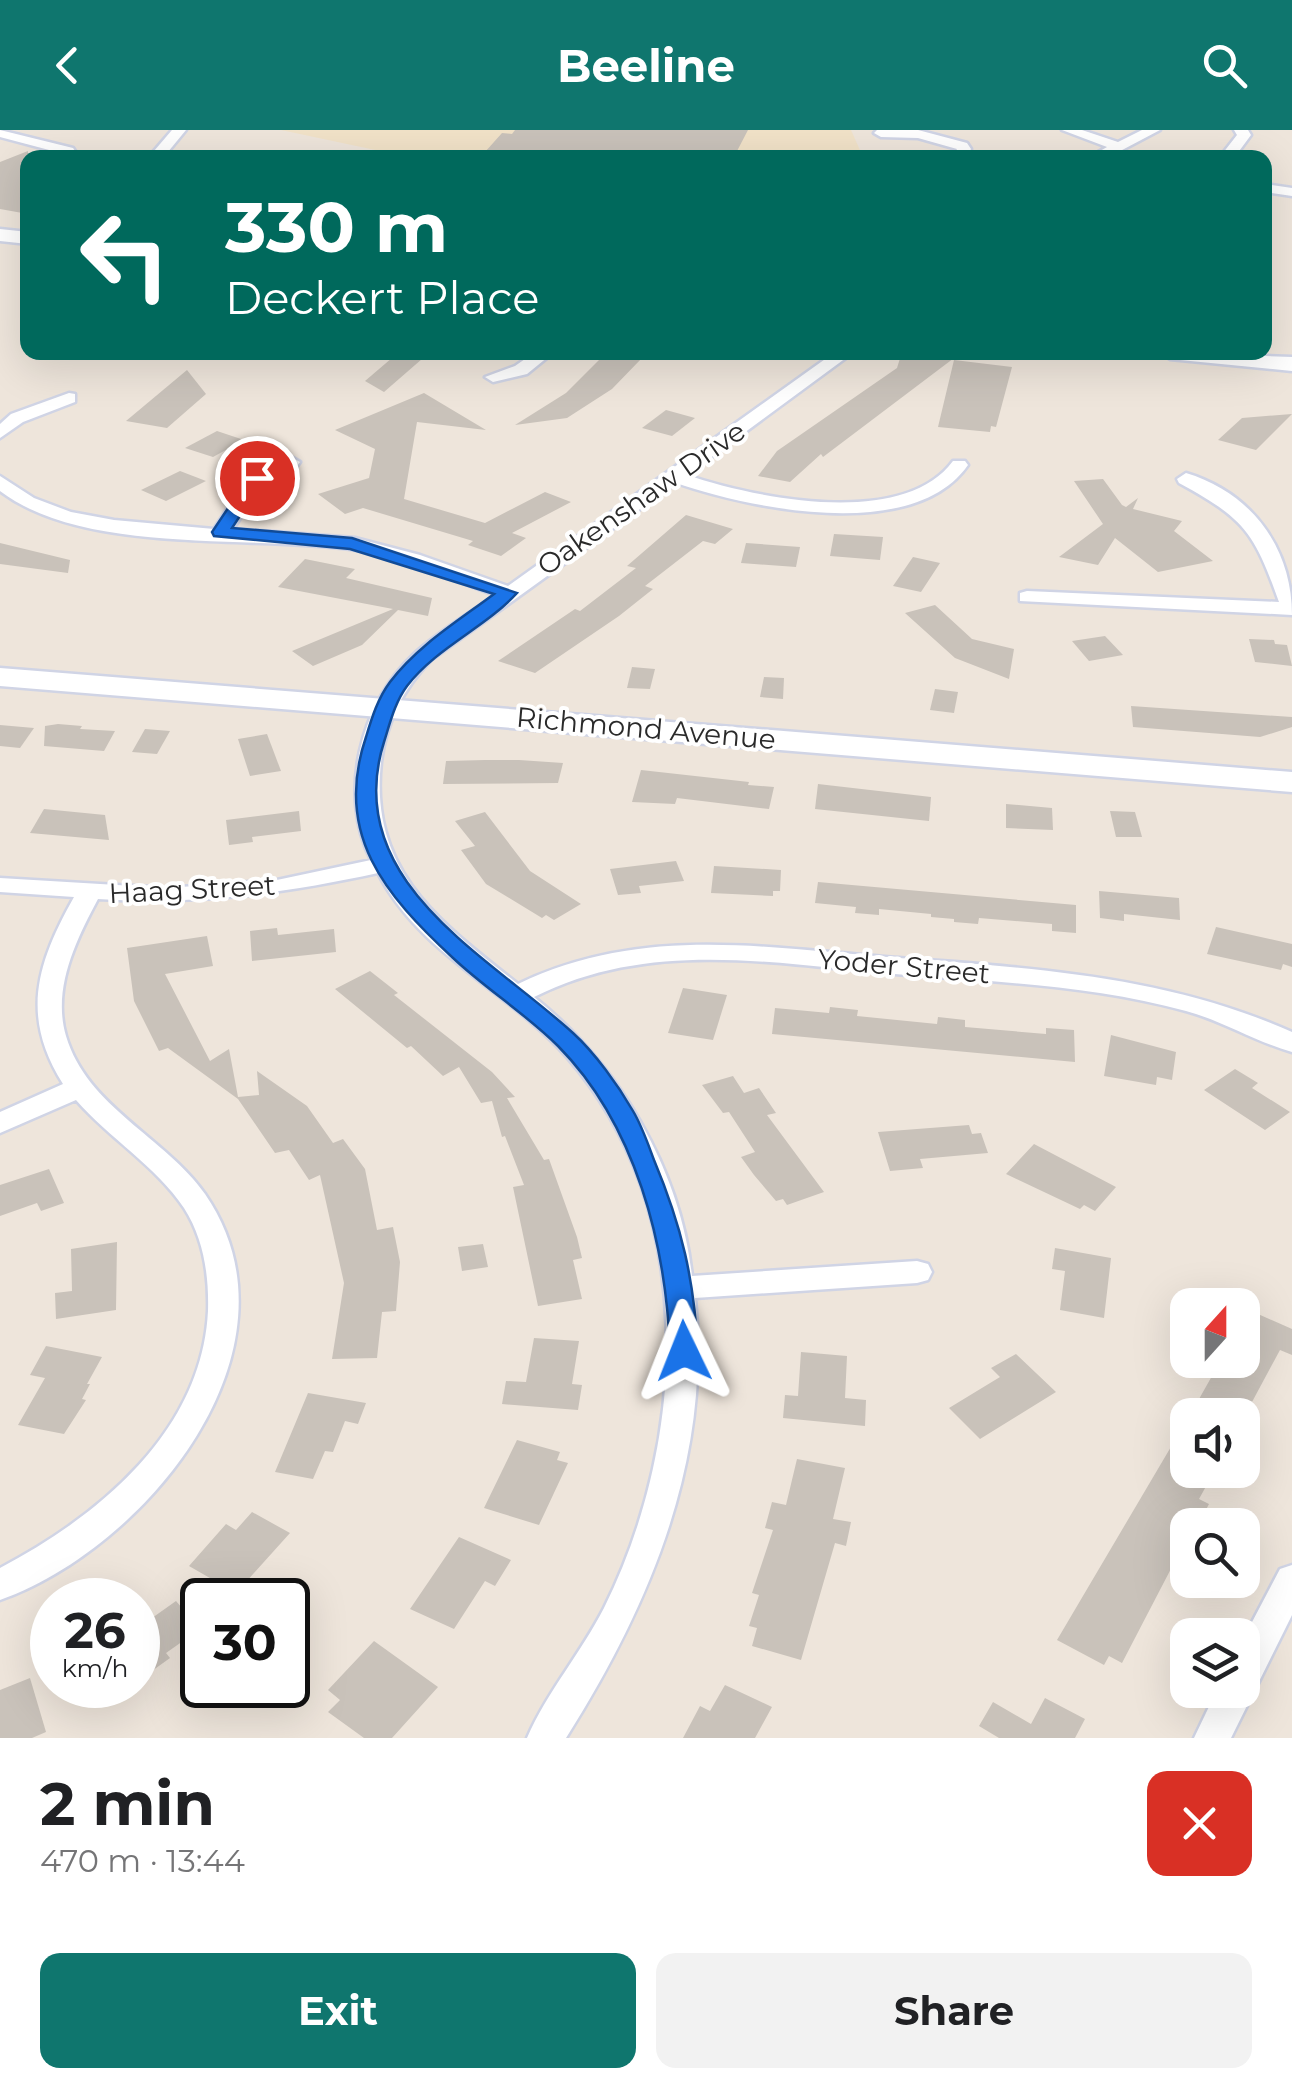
<!DOCTYPE html>
<html lang="en">
<head>
<meta charset="utf-8">
<style>
	:root { --surface:#fff; --page:#f2f2f2; --text:#202124; --muted:#757577; --accent:#0f766e }
	body { margin:0; font-family:Montserrat,sans-serif; background:var(--page); color:var(--text); height:100vh; display:flex; flex-direction:column; font-size:38px; white-space:nowrap }
	* { box-sizing:border-box; margin:0 }
	p { font-size:32px; color:var(--muted) }
	.icon { flex:none; width:55px; height:55px; fill:none; stroke:currentColor; stroke-width:2; stroke-linecap:round; stroke-linejoin:round }
	.map { position:relative; height:1608px; overflow:hidden }
	.details { display:flex; flex-direction:column; background:var(--surface); flex:1 }
	.details>* { flex:none }
	.banner { position:absolute; left:20px; top:20px; width:1252px; height:210px; border-radius:20px; box-shadow:0 10px 40px #0002; background:#00695c; color:#fff; overflow:hidden }
	.needle { width:65px; rotate:21deg }
	.controls { position:absolute; left:1170px; top:1158px; display:grid; gap:20px }
	.controls a { display:grid; place-items:center; width:90px; height:90px; border-radius:20px; background:var(--surface); box-shadow:0 10px 40px #0002; font-size:50px }
	.speed { position:absolute; left:30px; top:1448px; display:flex; gap:20px; font-size:50px; font-weight:700; text-align:center }
	.speed>* { display:grid; place-content:center; width:130px; height:130px; border-radius:50%; background:var(--surface); box-shadow:0 10px 40px #0002; line-height:1 }
	.speed small { font-size:25px; font-weight:400 }
	.speed .limit { border:5px solid #111; border-radius:15px; background:#fff; color:#111 }
	.pin { position:absolute; display:grid; place-items:center; width:85px; height:85px; color:#fff; margin:-42px; border:5px solid #fff; border-radius:50%; box-shadow:0 2px 10px #0007 }
	.me { position:absolute; width:110px; margin:-55px; rotate:358deg; stroke-linejoin:round; filter:drop-shadow(0 0 8px #0008) }
	.turn { display:flex; align-items:center; gap:35px; height:210px; padding:0 40px; font-size:45px }
	.turn .icon { width:130px; height:130px; stroke-width:2.5 }
	.turn b { display:block; font-size:70px; line-height:85px }
	.round { display:grid; place-items:center; flex:none; width:105px; height:105px; border-radius:20px; background:var(--page) }
	.headline { display:flex; align-items:center; justify-content:space-between; height:170px; padding:0 40px }
	h1 { font-size:60px; font-weight:700; line-height:75px }
	.cta { display:flex; gap:20px; margin-top:auto; padding:20px 40px }
	.cta a { flex:1; height:115px; border-radius:20px; background:var(--accent); color:#fff; font-size:40px; font-weight:700; line-height:115px; text-align:center }
	.cta a+a { background:var(--page); color:var(--text) }
	header { display:flex; justify-content:space-between; align-items:center; height:130px; padding:0 40px; background:var(--accent); color:#fff; font-size:45px; font-weight:700 }
	.map>svg:first-child { display:block }
	.education { fill:#f1e2c8 }
	.building { fill:#c9c2ba }
	.lines { fill:none; stroke-linecap:round; stroke-linejoin:round }
	.street-casing { stroke:#d0d4e5; stroke-width:5 }
	.secondary-casing { stroke:#d0d4e5; stroke-width:5 }
	.street { fill:#fff; fill-rule:evenodd }
	.secondary { fill:#fff; fill-rule:evenodd }
	.route { fill:#1a73e8; stroke:#114b97; stroke-width:2.5 }
	.labels { text-anchor:middle; dominant-baseline:central; stroke-width:8; stroke-linejoin:round; paint-order:stroke }
	.street-label { font-size:28px; fill:#2a2a2a; stroke:#fff }
</style>
</head>
<body>
<header><svg class="icon" aria-label="back" viewBox="0 0 24 24"><path d="M15 5l-7 7 7 7"/></svg>Beeline<svg class="icon" aria-label="search" viewBox="0 0 24 24"><circle cx="10" cy="10" r="6"/><path d="M15 15l6 6"/></svg></header>
<div class="map">
<svg width="1292" height="1608" viewBox="0 0 1292 1608">
	<rect width="100%" height="100%" fill="#eee5db"/>
	<path class="education" d="M281,0H851L863,27L413,28Z"/>
	<g class="building">
		<path d="M515,0H748L736,23L708,21L698,28H492L496,23L485,22L502,3L512,4Z"/>
		<path d="M28,21V84L0,79V32Z"/>
		<path d="M399,222H430L384,262L365,251Z"/>
		<path d="M607,222H638L633,227L641,229L612,259L567,288L515,295L566,263Z"/>
		<path d="M902,222H962L823,327L821,324L790,352L758,346L777,321L897,238Z"/>
		<path d="M954,230L1012,237L996,297L991,296L990,302L938,297Z"/>
		<path d="M187,240L206,264L167,298L126,291Z"/>
		<path d="M424,263L486,300L417,292L404,369L485,393L545,362L571,372L512,403L526,408L501,426L468,415L473,411L363,378L345,384L318,364L369,348L375,319L335,300Z"/>
		<path d="M666,280L695,288L672,306L642,298Z"/>
		<path d="M1292,284L1256,320L1218,310L1242,288Z"/>
		<path d="M217,301L244,310L213,327L185,318Z"/>
		<path d="M180,341L206,351L166,371L141,360Z"/>
		<path d="M1103,349L1122,375L1126,377L1138,368L1133,379L1182,391L1174,401L1213,431L1158,442L1115,408L1098,435L1059,427L1103,394L1074,351Z"/>
		<path d="M686,385L733,399L715,414L703,411L645,456L653,459L619,486L535,543L498,531L575,479L580,481L636,438L627,436Z"/>
		<path d="M834,404L883,407L880,430L830,426Z"/>
		<path d="M0,413L70,430L68,443L0,434Z"/>
		<path d="M746,413L800,417L796,437L741,433Z"/>
		<path d="M913,427L940,433L921,462L893,456Z"/>
		<path d="M305,429L355,439L346,448L432,468L428,486L398,480L362,515L313,536L292,521L393,479L278,457Z"/>
		<path d="M935,475L972,509L1014,519L1009,549L955,528L905,483Z"/>
		<path d="M1105,506L1123,525L1089,531L1072,511Z"/>
		<path d="M1249,509L1274,510L1275,514L1287,515L1292,536L1255,532Z"/>
		<path d="M632,537L655,539L650,559L627,558Z"/>
		<path d="M764,547L784,548L783,569L760,567Z"/>
		<path d="M935,559L958,562L954,583L930,580Z"/>
		<path d="M1131,576L1292,587V597L1260,607L1133,597Z"/>
		<path d="M58,594L82,596L80,599L115,601L104,621L44,616L45,596Z"/>
		<path d="M0,595L34,598L20,618L0,616Z"/>
		<path d="M145,599L170,601L157,624L132,622Z"/>
		<path d="M267,604L281,641L250,646L238,609Z"/>
		<path d="M485,630H519L563,633L558,653L443,654L446,631Z"/>
		<path d="M641,640L749,652L748,655L774,657L769,679L677,668L675,674L632,672Z"/>
		<path d="M818,654L931,667L929,691L815,679Z"/>
		<path d="M1006,674L1052,678L1053,700L1006,698Z"/>
		<path d="M44,679L105,685L109,710L30,703Z"/>
		<path d="M299,681L301,701L252,707L253,712L229,715L226,690Z"/>
		<path d="M1110,681L1135,682L1142,707H1116Z"/>
		<path d="M485,682L530,741L581,774L554,790L546,785L542,788L486,754L461,720L475,716L455,691Z"/>
		<path d="M676,731L684,751L639,756L641,763L618,765L610,739Z"/>
		<path d="M714,736L781,740L780,761H773V766L711,763Z"/>
		<path d="M818,752L1076,775V803L1052,801V794L979,788L978,794L954,792V789L931,787V784L879,779V785L855,783L856,777L815,773Z"/>
		<path d="M1099,761L1179,768L1180,790L1124,784V791L1100,788Z"/>
		<path d="M1216,797L1292,814V837L1283,834L1281,840L1207,824Z"/>
		<path d="M277,798L278,805L334,799L336,822L252,831L250,801Z"/>
		<path d="M207,806L213,836L165,844L210,931L229,919L238,967L259,965L257,941L307,976L333,1013L343,1009L365,1039L377,1100L393,1097L400,1132L396,1181L382,1182L377,1228L332,1229L344,1153L320,1045L309,1050L289,1020L275,1023L238,969L168,918L159,921L134,871L127,818Z"/>
		<path d="M370,841L398,863L394,865L492,942L515,967L507,968L544,1030L549,1029L577,1107L582,1128L573,1130L582,1169L538,1176L513,1057L524,1055L505,1006L502,1007L492,971L481,973L459,937L443,946L411,916L407,918L335,859Z"/>
		<path d="M683,858L727,865L713,910L668,903Z"/>
		<path d="M830,877L858,880L857,886L937,894L938,887L965,890V897L1046,904V898L1074,900L1075,932L772,904L775,878L829,883Z"/>
		<path d="M1111,905L1176,922L1172,950L1157,947L1156,955L1104,946Z"/>
		<path d="M1235,939L1258,953L1252,958L1290,982L1265,1000L1204,960Z"/>
		<path d="M733,946L744,963L759,958L776,983L767,985L824,1062L787,1075L783,1069L776,1071L754,1045L741,1027L755,1022L729,982L723,983L702,955Z"/>
		<path d="M969,995L972,1004L981,1003L988,1023L920,1029L923,1038L890,1041L878,1002Z"/>
		<path d="M1034,1014L1116,1057L1095,1081L1084,1075L1080,1079L1006,1044Z"/>
		<path d="M49,1039L64,1073L41,1081L37,1073L0,1086V1055Z"/>
		<path d="M117,1112L116,1180L56,1189L55,1163L72,1161L71,1119Z"/>
		<path d="M483,1114L488,1137L462,1141L458,1117Z"/>
		<path d="M1055,1118L1111,1128L1104,1188L1060,1180L1065,1141L1052,1139Z"/>
		<path d="M1249,1180L1292,1199V1225L1280,1220L1245,1285H1190L1221,1230H1242V1192Z"/>
		<path d="M534,1208L579,1211L572,1254L582,1255L578,1280L502,1274L506,1251L526,1252Z"/>
		<path d="M46,1216L102,1227L87,1254H90L82,1269L86,1270L64,1304L18,1295L45,1248L30,1245Z"/>
		<path d="M801,1222L847,1226L845,1268L866,1270L865,1296L783,1288L785,1265L798,1266Z"/>
		<path d="M1016,1224L1056,1262L980,1309L949,1278L1000,1247L991,1238Z"/>
		<path d="M308,1263L366,1273L358,1294L345,1291L333,1322L325,1321L313,1349L275,1342Z"/>
		<path d="M1188,1288V1340H1215L1199,1369L1209,1374L1198,1395H1188V1406L1122,1533L1109,1526L1104,1535L1057,1510Z"/>
		<path d="M517,1310L560,1322L557,1330L568,1333L539,1395L484,1378Z"/>
		<path d="M797,1329L845,1338L833,1389L851,1392L846,1416L835,1413L801,1530L752,1516L757,1498L749,1496L759,1465L752,1463L773,1400L765,1398L772,1372L786,1375Z"/>
		<path d="M252,1382L290,1403L236,1463L189,1436L226,1394L236,1400Z"/>
		<path d="M459,1407L511,1430L495,1456L485,1451L454,1499L410,1479Z"/>
		<path d="M176,1471L200,1499L166,1523L170,1528L138,1551V1498Z"/>
		<path d="M374,1511L438,1557L392,1608H364L328,1582L340,1570L328,1560Z"/>
		<path d="M30,1548L46,1602L32,1608H0V1560Z"/>
		<path d="M725,1555L772,1577L755,1608H683L700,1576L710,1581Z"/>
		<path d="M1045,1568L1085,1589L1075,1608H999L979,1596L993,1572L1031,1594Z"/>
	</g>
	<g class="lines">
		<g class="street-casing">
			<g id="street">
				<path d="M0,0L73,18L75,21L68,25L0,7Z"/>
				<path d="M172,0H186L163,28H148Z"/>
				<path d="M877,0H918L967,13L971,19L966,28H952L957,19L918,8L881,7L874,3Z"/>
				<path d="M1062,0H1082L1118,12L1142,0H1160L1107,28H1088L1107,17Z"/>
				<path d="M1234,0H1248L1251,5L1234,28H1219L1237,5Z"/>
				<path d="M1265,54L1292,58V66L1265,62Z"/>
				<path d="M535,222H554L527,244L493,252L485,247L515,236Z"/>
				<path d="M835,222H854L687,345C755,368 903,399 953,331H965L968,335C914,413 752,379 676,353L431,530C403,559 386,592 381,632C369,742 440,792 518,854C642,794 767,818 899,828C1034,838 1167,846 1292,902V922C1256,912 1223,891 1186,881C1095,856 1000,852 907,845C780,835 653,807 534,867C617,933 681,1039 692,1146L917,1131L928,1134L932,1142L928,1150L917,1153L695,1168C712,1329 650,1475 566,1608H527C547,1562 581,1523 604,1478C689,1307 698,1077 567,927C510,862 418,823 378,743C281,764 196,775 98,769C76,810 52,859 66,906C87,977 165,1007 205,1064C311,1218 146,1418 0,1470V1438C99,1386 202,1301 208,1181C209,1146 204,1109 184,1078C156,1036 109,1008 76,970L0,1003V982L63,954C20,886 37,833 74,767L0,762V748L167,758L277,750L371,730C338,664 360,574 414,524C438,502 469,484 495,465C448,448 400,426 350,419C247,405 84,425 0,361V346L34,368L71,382L114,390L214,399L250,344L291,327L300,332L297,336L264,352L233,399L355,408L420,425L508,456Z"/>
				<path d="M69,263L75,264V272L23,292L0,308V294L11,284Z"/>
				<path d="M1186,343C1252,363 1292,418 1292,485L1020,471V463L1027,461L1279,472C1254,402 1245,389 1179,353L1177,349Z"/>
				<path d="M1292,1435V1485L1231,1608H1194L1217,1560H1242V1511L1280,1439Z"/>
			</g>
		</g>
		<g class="secondary-casing">
			<g id="secondary">
				<path d="M0,99L28,102V114L0,111Z"/>
				<path d="M1159,222L1292,227V241L1170,229Z"/>
				<path d="M0,538L1292,642V662L0,556Z"/>
			</g>
		</g>
		<use href="#street" class="street"/>
		<use href="#secondary" class="secondary"/>
	</g>
	<path class="route" d="M257,343L265,348L232,398L352,408L517,463C485,498 437,517 407,556C395,572 390,593 384,612C340,751 488,825 573,903C595,923 618,955 633,981C642,996 648,1014 654,1030C682,1097 694,1149 698,1221L694,1229L684,1232L674,1229L670,1221C666,1114 636,995 558,916C526,884 486,859 453,828C385,765 333,704 366,607C372,587 378,568 390,552C417,516 458,491 494,464L350,419L214,406L212,402L251,344Z"/>
	<g class="labels">
		<g class="street-label">
			<text transform="translate(641 368) rotate(-35)">Oakenshaw Drive</text>
			<text transform="translate(646 598) rotate(5)">Richmond Avenue</text>
			<text transform="translate(192 759) rotate(-3)">Haag Street</text>
			<text transform="translate(904 836) rotate(5)">Yoder Street</text>
		</g>
	</g>
</svg>
<div class="controls">
<a><svg class="needle" viewBox="-14 -14 28 28"><path d="M0-13l5 13h-10z" fill="#e53935"/><path d="M0 13l5-13h-10z" fill="#757577"/></svg></a>
<a><svg class="icon" aria-label="sound" viewBox="0 0 24 24"><path d="M4 9h4l5-4v14l-5-4H4zM17 9q2 3 0 6"/></svg></a>
<a><svg class="icon" aria-label="search" viewBox="0 0 24 24"><circle cx="10" cy="10" r="6"/><path d="M15 15l6 6"/></svg></a>
<a><svg class="icon" aria-label="layers" viewBox="0 0 24 24"><path d="M12 4l9 5-9 5-9-5zM3 14l9 5 9-5"/></svg></a>
</div>
<div class="speed"><div>26<small>km/h</small></div><div class="limit">30</div></div>
<div class="pin" style="left:257px;top:348px;background:#d93025"><svg class="icon" aria-label="arrive" viewBox="0 0 24 24"><path d="M6 21V4h12l-3 4 3 4H6"/></svg></div>
<svg class="me" style="left:684px;top:1221px" viewBox="-20 -20 40 40"><path d="M0-17L14 15 0 8-14 15z" fill="#1a73e8" stroke="#fff" stroke-width="4"/></svg>
<div class="banner">
<div class="turn"><svg class="icon" aria-label="left" viewBox="0 0 24 24"><path d="M17 20v-9H6M10 6l-5 5 5 5"/></svg><div><b>330 m</b>Deckert Place</div></div>
</div>
</div>
<section class="details">
<div class="headline"><div><h1>2 min</h1><p>470 m · 13:44</p></div><a class="round" style="background:#d93025;color:#fff"><svg class="icon" aria-label="close" viewBox="0 0 24 24"><path d="M6 6l12 12M18 6L6 18"/></svg></a></div>
<div class="cta"><a>Exit</a><a>Share</a></div>
</section>
</body>
</html>
